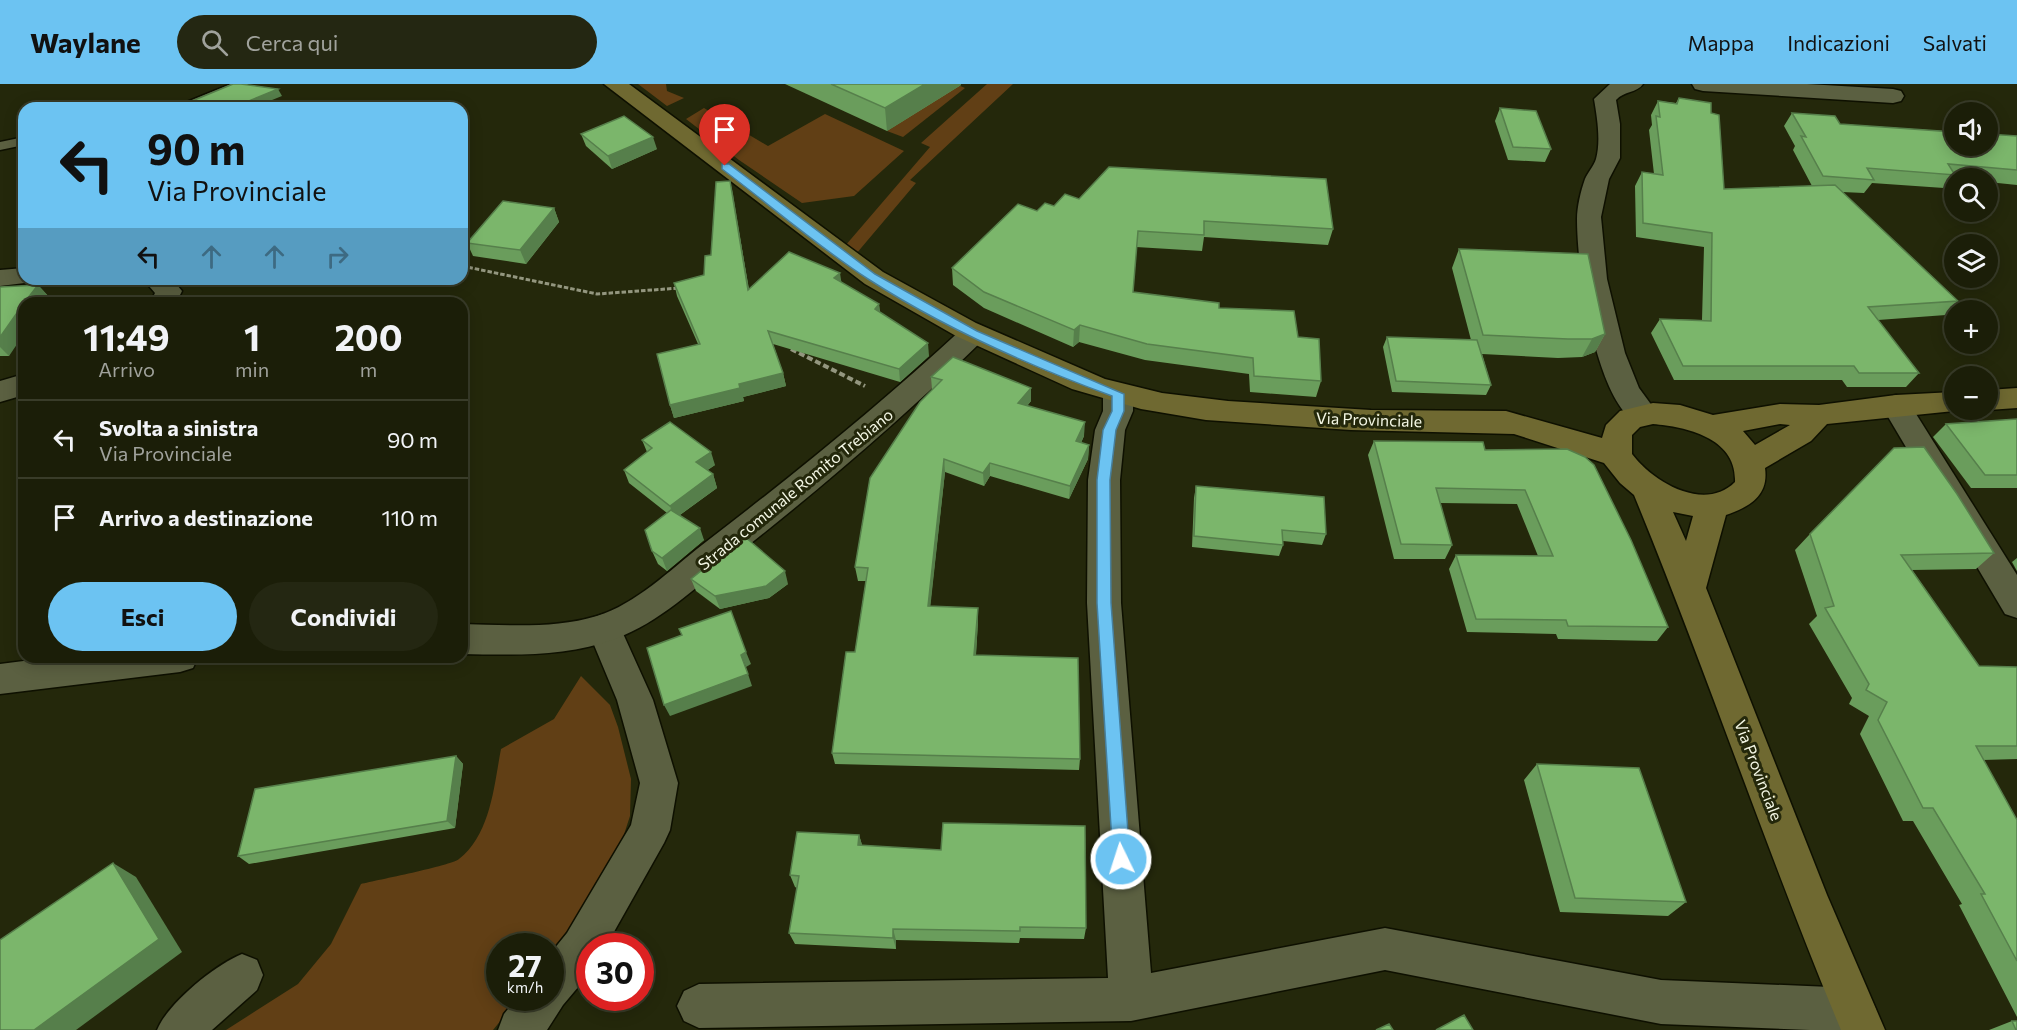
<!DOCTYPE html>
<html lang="it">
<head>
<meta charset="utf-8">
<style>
	:root { --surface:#1b1e08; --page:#242712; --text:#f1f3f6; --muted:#a0a29c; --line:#393c29; --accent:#6cc3f2 }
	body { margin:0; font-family:Commissioner,sans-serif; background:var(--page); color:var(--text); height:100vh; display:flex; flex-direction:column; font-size:22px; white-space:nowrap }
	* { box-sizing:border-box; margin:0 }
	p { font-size:20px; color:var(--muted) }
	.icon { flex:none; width:33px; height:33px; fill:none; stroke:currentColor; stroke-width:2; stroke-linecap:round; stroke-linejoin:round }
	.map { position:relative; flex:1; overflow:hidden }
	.drawer { position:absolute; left:18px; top:213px; width:450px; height:366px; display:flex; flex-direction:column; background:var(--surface); border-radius:18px; box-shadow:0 3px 15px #0003,0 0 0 2px var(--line) }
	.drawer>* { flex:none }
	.hud { position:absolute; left:18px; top:18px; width:450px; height:183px; border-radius:18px; box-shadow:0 3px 15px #0003,0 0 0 2px var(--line); background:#6cc3f2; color:#111; overflow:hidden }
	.fabs { position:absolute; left:1944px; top:18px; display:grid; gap:12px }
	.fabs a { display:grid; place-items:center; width:54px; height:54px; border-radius:50%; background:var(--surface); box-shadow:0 3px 15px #0003,0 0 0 2px var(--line); font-size:30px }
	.speed { position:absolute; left:486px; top:849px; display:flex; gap:12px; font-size:30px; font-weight:700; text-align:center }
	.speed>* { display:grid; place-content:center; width:78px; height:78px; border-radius:50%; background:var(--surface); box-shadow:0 3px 15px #0003,0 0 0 2px var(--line); line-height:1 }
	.speed small { font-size:15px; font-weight:400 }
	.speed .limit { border:9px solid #d22; background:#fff; color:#111 }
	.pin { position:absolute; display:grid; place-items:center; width:51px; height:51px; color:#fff; margin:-62px -26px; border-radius:50% 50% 50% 0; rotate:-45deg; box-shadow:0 0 6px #0007 }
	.pin .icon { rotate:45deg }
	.me { position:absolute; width:66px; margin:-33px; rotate:356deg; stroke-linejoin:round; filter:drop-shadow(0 0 4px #0008) }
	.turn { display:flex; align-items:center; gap:21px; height:126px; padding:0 30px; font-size:27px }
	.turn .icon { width:78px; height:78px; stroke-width:2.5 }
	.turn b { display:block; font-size:42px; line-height:51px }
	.lanes { display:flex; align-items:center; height:57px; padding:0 30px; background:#0003; justify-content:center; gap:30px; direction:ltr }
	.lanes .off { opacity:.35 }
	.eta { display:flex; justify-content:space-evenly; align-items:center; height:102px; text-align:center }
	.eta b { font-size:36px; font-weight:700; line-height:42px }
	.action { display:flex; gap:12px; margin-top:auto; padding:12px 30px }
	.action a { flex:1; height:69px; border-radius:36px; background:var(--accent); color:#111; font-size:24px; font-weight:700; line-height:69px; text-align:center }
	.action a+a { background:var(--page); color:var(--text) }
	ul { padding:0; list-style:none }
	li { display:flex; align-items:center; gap:18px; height:78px; padding:0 30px; border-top:2px solid var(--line) }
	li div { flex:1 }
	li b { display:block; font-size:22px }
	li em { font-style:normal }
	header { display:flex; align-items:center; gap:36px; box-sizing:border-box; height:84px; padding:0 30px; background:var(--accent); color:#111 }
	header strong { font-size:28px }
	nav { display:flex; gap:33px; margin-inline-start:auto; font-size:21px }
	.search { width:420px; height:54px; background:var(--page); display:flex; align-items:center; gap:15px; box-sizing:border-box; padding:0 21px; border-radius:33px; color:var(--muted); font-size:22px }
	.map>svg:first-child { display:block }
	.green { fill:#613f15 }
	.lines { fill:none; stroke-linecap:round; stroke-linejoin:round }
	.service-casing { stroke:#0e1000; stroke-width:3 }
	.minor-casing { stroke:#0e1000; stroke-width:3 }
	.tertiary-casing { stroke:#0e1000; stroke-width:3 }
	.secondary-casing { stroke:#0e1000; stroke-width:3 }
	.path-far1 { stroke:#93967f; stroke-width:3; stroke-dasharray:4.5 2; stroke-linecap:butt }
	.path { stroke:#93967f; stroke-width:4; stroke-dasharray:6 3; stroke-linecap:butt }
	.service { fill:#5b6041; fill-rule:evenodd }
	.minor { fill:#5b6041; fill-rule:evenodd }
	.tertiary { fill:#5b6041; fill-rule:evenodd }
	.secondary { fill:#6f6931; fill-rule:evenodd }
	.wall { fill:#6a9d5c }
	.shaded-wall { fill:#567f4b }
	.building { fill:#7bb66b; stroke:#567f4b; stroke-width:1.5 }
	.route { fill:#6cc3f2; stroke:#467f9d; stroke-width:1.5 }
	.labels { text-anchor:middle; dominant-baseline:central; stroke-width:6; stroke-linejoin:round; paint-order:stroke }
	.street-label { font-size:16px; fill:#f4f7e5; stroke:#24280b }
</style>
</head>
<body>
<header>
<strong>Waylane</strong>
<div class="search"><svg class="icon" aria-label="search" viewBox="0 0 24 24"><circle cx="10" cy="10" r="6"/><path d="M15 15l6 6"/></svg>Cerca qui</div>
<nav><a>Mappa</a><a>Indicazioni</a><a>Salvati</a></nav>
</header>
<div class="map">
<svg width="2017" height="946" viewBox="0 0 2017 946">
	<rect width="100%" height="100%" fill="#24280b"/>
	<g class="green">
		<path d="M638,0H666L667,7L684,14L667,22Z"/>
		<path d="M987,0H1013L910,96L916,99L856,170L845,162L930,63L921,59Z"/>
		<path d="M958,1L965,4L903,53L887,47Z"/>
		<path d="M704,24L768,62L825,30L904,67L854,112L802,119L739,76L686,35Z"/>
		<path d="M581,592L610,621L618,643L631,695L630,732L617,772L591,818L551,872L550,862H500V914H519L493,946H226L298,900L331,860L361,800C377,796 450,782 459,775C491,750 494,701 501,665L554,635Z"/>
	</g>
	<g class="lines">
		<g class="service-casing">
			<g id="service">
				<path d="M231,0H248L189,24H172Z"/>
				<path d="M24,53V61L0,66V58Z"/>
			</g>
		</g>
		<g class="minor-casing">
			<g id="minor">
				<path d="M1610,0H1643C1637,9 1624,7 1616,16L1620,40V74L1609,95L1601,133L1607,195L1625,269L1639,304L1658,330L1653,337C1646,340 1638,342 1632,336C1594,304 1577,184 1577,135C1577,123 1581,106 1585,95C1588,88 1594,82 1596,75C1601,57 1597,33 1594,15Z"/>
				<path d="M1692,0H1807L1893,5L1901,7L1904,12L1901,17L1893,19L1703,7L1695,5Z"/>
				<path d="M1118,300L1128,303L1133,310V327L1125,346L1120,396L1121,519L1151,889L1385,844L1661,896L1854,904L1869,911L1876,926L1869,941L1858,946H1810L1661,940L1385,886L1131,937L699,944L684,937L677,922L684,907L699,900L1108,894L1087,519L1088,396L1095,346L1103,327V310L1108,303Z"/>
				<path d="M1896,311L1906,314L2017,491V534L2005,530L1881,321L1886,314Z"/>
				<path d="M604,530L616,534L653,616L678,699L670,746L664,759L606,862H590V889L563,921L547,946H498L504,930L517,914H550V870L567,849L631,741L640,699L617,616L587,544L592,534Z"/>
				<path d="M242,870L257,876L263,891L257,906L212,946H157C168,919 215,881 242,870Z"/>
			</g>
		</g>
		<g class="tertiary-casing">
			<g id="tertiary">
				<path d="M24,184V195H35L33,198L0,202V186Z"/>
				<path d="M143,195H172L182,207L176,219H150L155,209Z"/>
				<path d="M973,241L983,244L987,250L983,256C903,334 819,406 731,475C695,504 660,538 615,555C566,573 514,571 462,570V540C507,541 554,545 597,532C636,520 670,486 702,461C792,392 880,321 963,244Z"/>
				<path d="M24,290V311L0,318V297Z"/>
				<path d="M55,573H198L193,584L180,588L0,610V580Z"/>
			</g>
		</g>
		<g class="secondary-casing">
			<g id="secondary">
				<path d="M604,0H629L883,188L976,239L1105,295L1162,309L1228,317L1371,326L1506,327L1602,354L1606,341L1620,327L1653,319L1680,321L1713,331L1780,320L1819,321L1896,311L1954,308V326H1964L1827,340L1811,357L1765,384C1769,412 1749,423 1726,431L1706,504L1827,811L1885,946H1841C1767,769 1707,588 1634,411L1620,399L1604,379L1514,350L1351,346L1206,336L1141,325L1072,305L956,252L865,200ZM1653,340C1687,343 1737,354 1735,398C1704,429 1652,397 1632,370V351L1640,343ZM1780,340L1790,341L1755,361L1743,347ZM1673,428L1693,432L1686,457Z"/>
				<path d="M2017,304V324L1988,326H1985L1988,306Z"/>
			</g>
		</g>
		<path class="path-far1" d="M462,182L597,210L680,204"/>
		<path class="path" d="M791,265L865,302"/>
		<use href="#service" class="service"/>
		<use href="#minor" class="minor"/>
		<use href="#tertiary" class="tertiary"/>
		<use href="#secondary" class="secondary"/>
	</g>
	<g class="wall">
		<path d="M785,0H961V1L887,47Z"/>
		<path d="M1679,14L1711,29L1724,105L1812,102L1793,66L1795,62L1784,42L1792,29L1840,40L2017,52V101L1988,98V94H1954L1952,95L1944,104L1872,99L1864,109L1842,108L1958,217L1946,231L1878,236L1919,289L1906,303H1847L1842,296H1674L1651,249L1660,235L1702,236L1704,163L1636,153L1635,102L1642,88L1654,90L1649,46L1652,41L1651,31L1658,17L1676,19Z"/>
		<path d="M1500,24L1551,65L1545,78L1508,76L1495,37Z"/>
		<path d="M581,50L657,65L612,85L586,62Z"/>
		<path d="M730,97L749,205L841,198L879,220L880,228L929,272L900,298L773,260L783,289L786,302L743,313L744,317L674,334L670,321L698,260L677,212L674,199L704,191L711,171Z"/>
		<path d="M1079,115L1333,145L1328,161L1204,153L1202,167L1136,163L1133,208L1219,224L1298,253L1321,297L1316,313L1250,308L1249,290L1145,276L1079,258L1073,263L984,224L953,201L952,184L1037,127Z"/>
		<path d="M554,124L559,138L526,180L473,172L467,159Z"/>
		<path d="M1459,165L1605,250L1595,268L1582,273L1558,274L1482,270L1491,301L1486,311L1392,308L1383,263L1387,253L1471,256L1452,184Z"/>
		<path d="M38,201L50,214L46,219H24L9,272H0V203Z"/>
		<path d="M931,293L1031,317L1027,322L1084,352L1081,359L1089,361L1088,375L1069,415L990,392L984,402L945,388L930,522L978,537L976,571L1080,675L1079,686L835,680L832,669L855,568L866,497H858L855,483L932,305Z"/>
		<path d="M2017,335V404H1971L1933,353L1946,340Z"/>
		<path d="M642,356L715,381L707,386L713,390L717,404L680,431L704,456L667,487L658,480L652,467L667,429L629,399L624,386L647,368Z"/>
		<path d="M1374,357L1485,366L1668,543L1657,557L1558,555L1556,550L1467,548L1449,485L1456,471L1538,472L1517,420L1440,419L1452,461L1445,475H1394L1368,371Z"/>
		<path d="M1196,402L1326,450L1322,461L1283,457V461L1279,472L1192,463L1194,414Z"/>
		<path d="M1810,450L1994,469L1976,485L1912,486L1979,582L2017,583V675L1983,676L2017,736V933L1959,821L1962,820L1913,737H1903L1860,650L1869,632L1849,620L1852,614L1809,540L1817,532L1795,466Z"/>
		<path d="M2017,474V487L2012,478Z"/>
		<path d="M691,495L788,500L769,514L720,525L696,507Z"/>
		<path d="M456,672L463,680L455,744L249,780L238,772Z"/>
		<path d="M1537,680L1686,818L1668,832L1560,828L1524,696Z"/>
		<path d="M859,751L862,761L1086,844L1084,855L1020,854L1019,859L896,856V865L795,860L789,849L797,804L795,803L790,791Z"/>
		<path d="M2012,937L2017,946H1989Z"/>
	</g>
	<g class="shaded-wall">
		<path d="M925,0H961V1L887,47L885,24Z"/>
		<path d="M278,5L282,12L252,24H232Z"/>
		<path d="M653,53L657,65L612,85L608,72Z"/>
		<path d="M730,97L733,110L751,219L748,206Z"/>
		<path d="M554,124L559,138L526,180L520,166Z"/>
		<path d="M840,189L842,202L834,194Z"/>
		<path d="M38,201L50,214L46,219H25Z"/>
		<path d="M24,220V250L9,272L0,263V253Z"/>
		<path d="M879,220L880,233L875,225Z"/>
		<path d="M1080,241L1079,258L1073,263L1074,246Z"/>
		<path d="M1605,250L1595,268L1582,273L1592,255Z"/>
		<path d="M928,259L929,272L900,298L899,285Z"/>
		<path d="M783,289L786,302L743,313L744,317L674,334L670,321L739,300Z"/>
		<path d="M1031,304V317L1018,333V319Z"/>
		<path d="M1085,338L1084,352L1075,371L1076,357Z"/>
		<path d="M1089,361L1088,375L1069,415L1070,402Z"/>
		<path d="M711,368L715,381L701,391L696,378Z"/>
		<path d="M944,375L945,388L929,535L928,522Z"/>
		<path d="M990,379V392L984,402L983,389Z"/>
		<path d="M713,390L717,404L674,435L670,422Z"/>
		<path d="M700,444L704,456L667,487L662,474Z"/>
		<path d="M785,487L788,500L769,514L720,525L715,512Z"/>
		<path d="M978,524V537L975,584L974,571Z"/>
		<path d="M746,568L751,580L746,583L741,571Z"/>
		<path d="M748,590L752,602L670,632L664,621Z"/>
		<path d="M456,672L463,680L455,744L447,737Z"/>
		<path d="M859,751L863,764L858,761Z"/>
		<path d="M113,779L136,793L182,868L76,946H34Z"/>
		<path d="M893,845L896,856V865L893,854Z"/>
	</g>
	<g class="building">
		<path d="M233,0H241L278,5L232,24H192L187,19Z"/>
		<path d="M831,0H925L885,24Z"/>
		<path d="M1679,14L1711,19V29L1719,31L1724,105L1835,101L1958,217L1868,223L1919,289H1859L1854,282H1683L1660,235L1711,237L1712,149L1643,139L1642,88L1663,91L1656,32L1660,33L1658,17L1677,20Z"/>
		<path d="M1500,24L1536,27L1551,65L1513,63Z"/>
		<path d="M1792,29L1835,32L1840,40L1954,48V62H1988V50L2017,52V86L1948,80L1955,91L1867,84L1874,96L1823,92L1801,52L1806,53Z"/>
		<path d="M624,32L653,53L608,72L581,50Z"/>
		<path d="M1109,83L1326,95L1333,145L1204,137V151L1138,147L1133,208L1219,219V224L1294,227L1298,253L1319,255L1321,297L1254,292L1253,274L1147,260L1080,241L1074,246L984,208L952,184L1018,120L1037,127L1045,119L1054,122L1065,110L1079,115Z"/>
		<path d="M730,97L748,206L789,168L840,189L834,194L879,220L875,225L928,259L899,285L768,247L783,289L739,300L740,304L670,321L657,270L700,260L674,199L704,191L705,172L711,171L716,98Z"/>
		<path d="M503,117L554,124L520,166L467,159Z"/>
		<path d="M1459,165L1588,170L1605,250L1592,255H1568L1483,251Z"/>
		<path d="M38,201L24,219L0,253V203Z"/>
		<path d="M1387,253L1477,256L1491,301L1396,297Z"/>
		<path d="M953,273L1031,304L1018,319L1085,338L1076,357L1089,361L1070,402L990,379L983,389L944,375L928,522L978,524L974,571L1078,574L1080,675L832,669L846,568H855L868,484L855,483L870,394L920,318L942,296L931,293Z"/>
		<path d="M2017,335V391H1985L1946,340Z"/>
		<path d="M670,338L711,368L696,378L713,390L670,422L624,386L652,364L642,356Z"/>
		<path d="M1374,357L1483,358L1485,366L1567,365L1585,373L1594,381L1631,456L1668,543L1568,542L1566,536L1476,535L1456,471L1553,472L1525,406L1436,404L1452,461L1401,460Z"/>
		<path d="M1924,363L1957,410L1994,469L1901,471L1979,582L2017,583V662H1976L2017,736V877L1981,810H1985L1933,724H1923L1878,636L1887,618L1866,606L1869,600L1825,524L1834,522L1810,450L1894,364Z"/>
		<path d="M1196,402L1324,413L1326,450L1282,446L1283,461L1194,452Z"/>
		<path d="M671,426L700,444L662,474L652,467L645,446Z"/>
		<path d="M744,452L785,487L766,502L715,512L691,495Z"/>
		<path d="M731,527L746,568L741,571L748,590L664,621L647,564L682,551L679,545Z"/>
		<path d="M456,672L447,737L238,772L255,705Z"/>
		<path d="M1537,680L1639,684L1686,818L1575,814Z"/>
		<path d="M943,739L1085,742L1086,844L1020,843V847L893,845V854L789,849L799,792L790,791L797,748L859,751L858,761L941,766Z"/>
		<path d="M113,779L159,855L34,946H0V856Z"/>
		<path d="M1464,931L1473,946H1436Z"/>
		<path d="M2012,937H2017V946H2016Z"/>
		<path d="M1389,940L1393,946H1376Z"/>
	</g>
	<path class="route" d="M722,80H729L875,190L977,247L1124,310V327L1116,346L1110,396L1111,519L1130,775L1127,781L1121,783L1115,781L1113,775L1097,519V396L1103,346L1112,327V312C1027,281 944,244 868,195C817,162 770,121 722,85Z"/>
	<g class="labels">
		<g class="street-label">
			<text transform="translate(1369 335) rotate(2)">Via Provinciale</text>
			<text transform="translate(795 405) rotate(-39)">Strada comunale Romito Trebiano</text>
			<text transform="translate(1759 686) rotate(69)">Via Provinciale</text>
		</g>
	</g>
</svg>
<div class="fabs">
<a><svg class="icon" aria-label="sound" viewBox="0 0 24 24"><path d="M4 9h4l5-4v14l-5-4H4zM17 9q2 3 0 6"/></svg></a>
<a><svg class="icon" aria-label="search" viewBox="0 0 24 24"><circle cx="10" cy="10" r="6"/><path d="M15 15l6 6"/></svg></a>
<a><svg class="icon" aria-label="layers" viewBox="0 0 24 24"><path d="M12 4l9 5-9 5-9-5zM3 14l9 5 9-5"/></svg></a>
<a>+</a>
<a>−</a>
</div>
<div class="speed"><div>27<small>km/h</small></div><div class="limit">30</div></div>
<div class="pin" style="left:725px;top:82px;background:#d93025"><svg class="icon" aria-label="arrive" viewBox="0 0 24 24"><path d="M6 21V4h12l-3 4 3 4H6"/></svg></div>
<svg class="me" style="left:1121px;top:775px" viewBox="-20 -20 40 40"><circle r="17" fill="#6cc3f2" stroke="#fff" stroke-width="3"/><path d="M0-11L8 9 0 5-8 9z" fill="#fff"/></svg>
<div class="hud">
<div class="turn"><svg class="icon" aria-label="left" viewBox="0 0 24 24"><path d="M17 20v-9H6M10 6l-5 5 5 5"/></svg><div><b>90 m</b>Via Provinciale</div></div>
<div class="lanes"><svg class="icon" aria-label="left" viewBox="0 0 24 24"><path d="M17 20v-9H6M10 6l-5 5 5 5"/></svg><svg class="icon off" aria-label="ahead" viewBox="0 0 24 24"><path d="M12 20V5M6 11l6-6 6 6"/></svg><svg class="icon off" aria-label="ahead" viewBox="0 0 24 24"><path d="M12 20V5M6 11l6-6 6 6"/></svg><svg class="icon off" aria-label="right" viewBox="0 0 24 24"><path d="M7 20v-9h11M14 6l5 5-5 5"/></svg></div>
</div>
<section class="drawer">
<div class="eta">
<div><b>11:49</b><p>Arrivo</p></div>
<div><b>1</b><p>min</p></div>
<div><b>200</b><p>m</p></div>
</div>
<ul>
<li><svg class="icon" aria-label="left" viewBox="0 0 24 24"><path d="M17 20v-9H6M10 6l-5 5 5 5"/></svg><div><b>Svolta a sinistra</b><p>Via Provinciale</p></div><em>90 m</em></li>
<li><svg class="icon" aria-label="arrive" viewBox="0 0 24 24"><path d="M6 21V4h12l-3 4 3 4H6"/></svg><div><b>Arrivo a destinazione</b></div><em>110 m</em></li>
</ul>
<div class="action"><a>Esci</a><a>Condividi</a></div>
</section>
</div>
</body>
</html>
